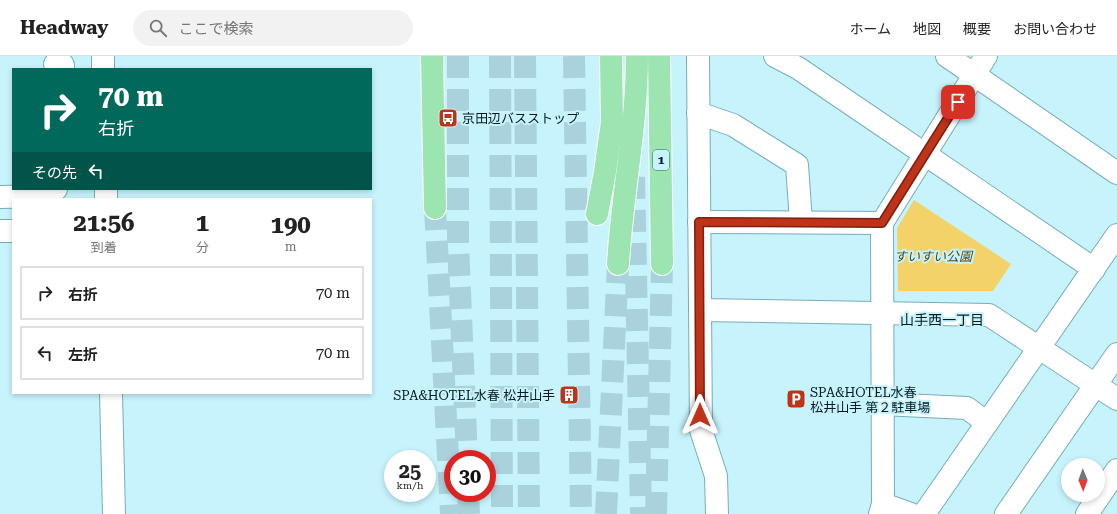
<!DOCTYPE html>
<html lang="ja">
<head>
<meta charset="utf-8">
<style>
	:root { --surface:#fff; --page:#f2f2f2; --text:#222; --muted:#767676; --line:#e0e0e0 }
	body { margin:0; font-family:"Roboto Serif","Noto Sans JP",serif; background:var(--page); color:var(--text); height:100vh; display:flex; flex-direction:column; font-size:15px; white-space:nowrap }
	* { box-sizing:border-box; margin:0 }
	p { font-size:13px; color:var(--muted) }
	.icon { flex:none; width:22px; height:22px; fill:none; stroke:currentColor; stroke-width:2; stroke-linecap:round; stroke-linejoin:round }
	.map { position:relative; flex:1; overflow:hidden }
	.side { position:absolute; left:12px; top:142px; width:360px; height:196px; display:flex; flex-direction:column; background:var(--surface); border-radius:0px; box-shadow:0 2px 6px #0003 }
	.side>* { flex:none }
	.banner { position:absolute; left:12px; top:12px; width:360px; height:122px; border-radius:0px; box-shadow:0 2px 6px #0003; background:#00695c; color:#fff; overflow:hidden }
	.needle { width:26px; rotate:179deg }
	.controls { position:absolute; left:1061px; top:402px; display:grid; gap:8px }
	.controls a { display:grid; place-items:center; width:44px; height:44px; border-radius:50%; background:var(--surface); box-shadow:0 2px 6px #0003; font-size:20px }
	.speed { position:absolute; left:384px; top:394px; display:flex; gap:8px; font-size:20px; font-weight:700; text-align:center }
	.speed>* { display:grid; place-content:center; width:52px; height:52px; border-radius:50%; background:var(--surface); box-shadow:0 2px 6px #0003; line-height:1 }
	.speed small { font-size:10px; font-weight:400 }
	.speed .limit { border:6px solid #d22; background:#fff; color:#111 }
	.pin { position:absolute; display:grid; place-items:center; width:34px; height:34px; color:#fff; margin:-17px; border-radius:8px; box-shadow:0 2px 6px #0006 }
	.me { position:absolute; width:44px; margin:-22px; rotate:0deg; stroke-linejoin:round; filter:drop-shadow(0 0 3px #0008) }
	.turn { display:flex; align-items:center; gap:14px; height:84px; padding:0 20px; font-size:18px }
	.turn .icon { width:52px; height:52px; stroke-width:2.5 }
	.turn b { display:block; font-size:28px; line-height:34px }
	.then { display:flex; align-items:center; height:38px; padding:0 20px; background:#0003; gap:8px; font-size:15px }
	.eta { display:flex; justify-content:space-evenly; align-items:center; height:68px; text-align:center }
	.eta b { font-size:24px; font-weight:700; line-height:28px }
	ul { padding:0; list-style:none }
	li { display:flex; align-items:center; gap:12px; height:54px; margin:0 8px 6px; padding:0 12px; border:2px solid var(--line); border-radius:0px }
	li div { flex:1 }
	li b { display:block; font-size:15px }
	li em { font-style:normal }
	header { display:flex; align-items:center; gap:24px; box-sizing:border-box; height:56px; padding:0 20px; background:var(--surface); border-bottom:1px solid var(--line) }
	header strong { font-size:19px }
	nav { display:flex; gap:22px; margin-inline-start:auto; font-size:14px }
	.search { width:280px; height:36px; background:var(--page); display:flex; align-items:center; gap:10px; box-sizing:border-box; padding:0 14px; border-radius:22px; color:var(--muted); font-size:15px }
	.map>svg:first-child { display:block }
	.green { fill:#f2d269 }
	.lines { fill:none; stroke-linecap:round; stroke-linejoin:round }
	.highway-tunnel { stroke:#aad2dc; stroke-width:22; stroke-dasharray:22 11; stroke-linecap:butt }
	.minor-casing { stroke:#77adb9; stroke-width:24 }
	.highway-casing { stroke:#fff; stroke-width:24 }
	.minor { stroke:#fff; stroke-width:22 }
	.highway { stroke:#9ce4b0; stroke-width:22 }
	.route-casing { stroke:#7c2110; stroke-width:10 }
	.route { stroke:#bf3319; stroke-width:7 }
	.labels { text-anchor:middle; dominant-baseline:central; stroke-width:4; stroke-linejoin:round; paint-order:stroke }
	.shield { fill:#c7f3fd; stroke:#3e5b62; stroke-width:1 }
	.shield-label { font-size:12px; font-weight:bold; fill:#041a1f }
	.poi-label { font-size:13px; fill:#041a1f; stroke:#c7f3fd; text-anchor:start }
	.park-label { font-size:13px; font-style:italic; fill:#594911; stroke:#c7f3fd }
	.neighbourhood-label { font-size:14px; fill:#041a1f; stroke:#c7f3fd }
</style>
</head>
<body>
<header>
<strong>Headway</strong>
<div class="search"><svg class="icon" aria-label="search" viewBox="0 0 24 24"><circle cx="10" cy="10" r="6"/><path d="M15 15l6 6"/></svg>ここで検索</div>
<nav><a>ホーム</a><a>地図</a><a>概要</a><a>お問い合わせ</a></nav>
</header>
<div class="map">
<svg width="1117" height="458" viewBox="0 0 1117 458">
	<rect width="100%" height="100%" fill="#c7f3fd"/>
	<path class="green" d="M914,144L1011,208L993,235H898L897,172Z"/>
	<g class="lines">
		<g class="highway-tunnel">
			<path d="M458,0V187L467,403"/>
			<path d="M500,0L502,458"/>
			<path d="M525,0L529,458"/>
			<path d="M574,0L581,458"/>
			<path d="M634,121L641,458"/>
			<path d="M435,152L451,458"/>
			<path d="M468,437L469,458"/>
			<path d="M606,458L618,208"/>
			<path d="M656,458L662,208"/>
		</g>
		<g class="minor-casing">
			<g id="minor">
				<path d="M103,0V13"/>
				<path d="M698,0L701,374L716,420L717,458"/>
				<path d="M775,0L798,12L1094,213"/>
				<path d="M947,0L1117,117"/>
				<path d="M55,8L63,9V13"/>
				<path d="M698,57L733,69L797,109L801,166"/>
				<path d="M106,133V143"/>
				<path d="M0,141L49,140L56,133"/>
				<path d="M699,166L882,167"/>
				<path d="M0,175H13"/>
				<path d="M700,254L989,259L1117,343"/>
				<path d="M111,337L114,458"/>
				<path d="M882,348L967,352L987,367"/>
				<path d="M883,448L911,458"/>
				<path d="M880,458L883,448L882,167L986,0"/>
				<path d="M924,458L1117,179"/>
				<path d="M1006,458L1117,298"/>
				<path d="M1087,458L1117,414"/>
			</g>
		</g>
		<g class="highway-casing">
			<g id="highway">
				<path d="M432,0L435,152"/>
				<path d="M659,0L662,208"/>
				<path d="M597,158L605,116L612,66L611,0"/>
				<path d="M618,208C622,138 637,70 637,0"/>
			</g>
		</g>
		<use href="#minor" class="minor"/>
		<use href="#highway" class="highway"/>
	</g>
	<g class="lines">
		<g class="route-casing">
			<path id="route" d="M700,359L699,166L882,167L958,46"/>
		</g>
		<use href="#route" class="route"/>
	</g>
	<defs>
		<g id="bus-square" transform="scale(1)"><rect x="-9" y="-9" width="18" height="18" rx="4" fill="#bf3319" stroke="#c7f3fd"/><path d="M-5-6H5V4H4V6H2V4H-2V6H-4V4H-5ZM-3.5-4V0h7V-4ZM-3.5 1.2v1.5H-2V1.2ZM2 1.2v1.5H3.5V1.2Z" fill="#fff"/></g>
		<g id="building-square" transform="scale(1)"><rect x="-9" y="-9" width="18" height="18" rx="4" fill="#bf3319" stroke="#c7f3fd"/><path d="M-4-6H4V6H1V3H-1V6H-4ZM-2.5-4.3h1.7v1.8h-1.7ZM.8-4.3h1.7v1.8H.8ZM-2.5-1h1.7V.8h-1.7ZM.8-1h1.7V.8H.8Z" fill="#fff"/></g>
		<g id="parking-square" transform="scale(1)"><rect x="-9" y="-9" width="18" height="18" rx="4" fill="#bf3319" stroke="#c7f3fd"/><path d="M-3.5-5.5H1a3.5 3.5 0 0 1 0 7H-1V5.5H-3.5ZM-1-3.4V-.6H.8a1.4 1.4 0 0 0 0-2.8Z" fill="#fff"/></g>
	</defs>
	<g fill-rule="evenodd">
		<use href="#bus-square" x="448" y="62"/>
		<use href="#building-square" x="569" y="339"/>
		<use href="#parking-square" x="796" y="343"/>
	</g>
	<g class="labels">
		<rect class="shield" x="653" y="94" width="16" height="20" rx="3"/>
		<g class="shield-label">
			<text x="661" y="104">1</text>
		</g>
		<g class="poi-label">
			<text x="462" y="62">京田辺バスストップ</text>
			<text x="810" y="336">SPA&amp;HOTEL水春<tspan x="810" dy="15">松井山手 第２駐車場</tspan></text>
			<text x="555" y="339" text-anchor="end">SPA&amp;HOTEL水春 松井山手</text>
		</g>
		<g class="park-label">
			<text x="933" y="200">すいすい公園</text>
		</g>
		<g class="neighbourhood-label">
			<text x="942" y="264">山手西一丁目</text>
		</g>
	</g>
</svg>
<div class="controls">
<a><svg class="needle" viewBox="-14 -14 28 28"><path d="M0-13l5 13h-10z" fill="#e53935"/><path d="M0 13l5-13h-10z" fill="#767676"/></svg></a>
</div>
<div class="speed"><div>25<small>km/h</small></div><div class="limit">30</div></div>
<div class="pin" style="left:958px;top:46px;background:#d93025"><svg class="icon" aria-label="arrive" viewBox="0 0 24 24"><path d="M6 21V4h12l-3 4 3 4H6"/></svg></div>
<svg class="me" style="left:700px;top:359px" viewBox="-20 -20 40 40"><path d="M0-17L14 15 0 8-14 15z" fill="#bf3319" stroke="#fff" stroke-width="4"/></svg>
<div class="banner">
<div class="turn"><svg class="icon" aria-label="right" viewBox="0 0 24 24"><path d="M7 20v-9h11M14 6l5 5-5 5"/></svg><div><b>70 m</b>右折</div></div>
<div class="then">その先<svg class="icon" aria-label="left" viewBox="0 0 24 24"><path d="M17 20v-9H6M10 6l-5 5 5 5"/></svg></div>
</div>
<section class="side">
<div class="eta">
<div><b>21:56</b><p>到着</p></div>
<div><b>1</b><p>分</p></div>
<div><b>190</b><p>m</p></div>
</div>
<ul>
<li><svg class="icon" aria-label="right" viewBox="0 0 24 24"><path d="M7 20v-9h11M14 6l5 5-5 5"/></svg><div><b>右折</b></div><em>70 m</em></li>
<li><svg class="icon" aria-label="left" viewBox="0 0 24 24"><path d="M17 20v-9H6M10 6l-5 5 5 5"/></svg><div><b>左折</b></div><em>70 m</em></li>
</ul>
</section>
</div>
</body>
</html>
